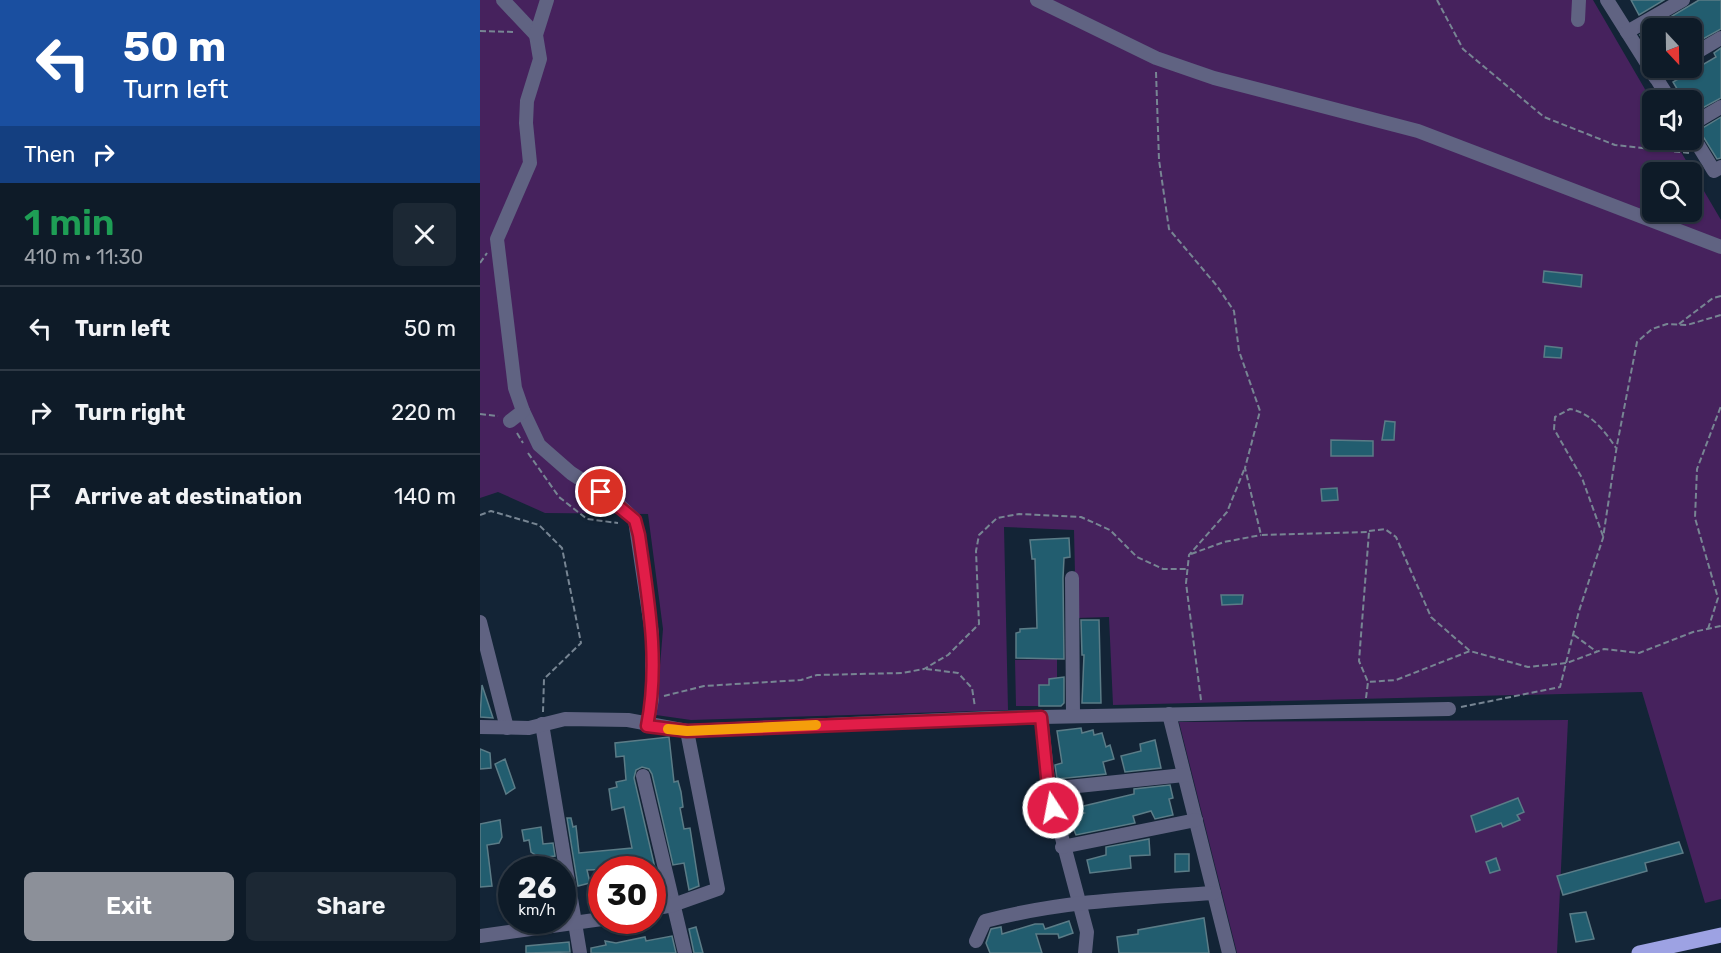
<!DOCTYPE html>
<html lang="en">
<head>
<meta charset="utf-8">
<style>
	:root { --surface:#0e1b28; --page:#1c2834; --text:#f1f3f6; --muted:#9ba1a8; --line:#2e3945; --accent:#8c9099 }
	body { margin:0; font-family:Rubik,sans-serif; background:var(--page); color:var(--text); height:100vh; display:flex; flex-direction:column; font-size:22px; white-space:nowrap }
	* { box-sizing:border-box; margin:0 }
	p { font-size:20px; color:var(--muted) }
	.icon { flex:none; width:33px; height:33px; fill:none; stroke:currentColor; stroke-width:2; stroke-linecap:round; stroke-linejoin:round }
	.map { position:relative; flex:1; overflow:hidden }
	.panel { display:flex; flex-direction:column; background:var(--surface); width:480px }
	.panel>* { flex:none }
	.banner { background:#1a4fa0; color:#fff; overflow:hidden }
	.needle { width:39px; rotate:158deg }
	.fabs { position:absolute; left:1162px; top:18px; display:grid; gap:12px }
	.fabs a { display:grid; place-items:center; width:60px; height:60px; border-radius:9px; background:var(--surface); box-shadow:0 2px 4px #0004,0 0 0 2px var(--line); font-size:30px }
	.speed { position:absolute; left:18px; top:856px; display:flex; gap:12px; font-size:30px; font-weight:700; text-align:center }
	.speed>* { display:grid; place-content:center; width:78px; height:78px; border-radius:50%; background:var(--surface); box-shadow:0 2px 4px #0004,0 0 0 2px var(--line); line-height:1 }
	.speed small { font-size:15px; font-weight:400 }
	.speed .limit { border:9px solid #d22; background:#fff; color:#111 }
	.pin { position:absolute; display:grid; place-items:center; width:51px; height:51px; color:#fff; margin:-26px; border:3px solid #fff; border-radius:50%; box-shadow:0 2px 6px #0007 }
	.me { position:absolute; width:66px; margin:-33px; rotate:349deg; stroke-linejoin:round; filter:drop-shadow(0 0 4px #0008) }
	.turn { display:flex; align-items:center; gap:21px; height:126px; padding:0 24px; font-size:27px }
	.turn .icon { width:78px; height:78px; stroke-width:2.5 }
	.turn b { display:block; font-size:42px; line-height:51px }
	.then { display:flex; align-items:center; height:57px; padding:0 24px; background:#0003; gap:12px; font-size:22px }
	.round { display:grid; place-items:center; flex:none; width:63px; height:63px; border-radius:9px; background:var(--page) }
	.summary { display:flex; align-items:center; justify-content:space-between; height:102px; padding:0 24px }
	h1 { font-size:36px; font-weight:600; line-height:45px; color:#1e9e55 }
	.primary-button { display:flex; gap:12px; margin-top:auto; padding:12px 24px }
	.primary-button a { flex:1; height:69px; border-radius:9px; background:var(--accent); color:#fff; font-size:24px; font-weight:600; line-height:69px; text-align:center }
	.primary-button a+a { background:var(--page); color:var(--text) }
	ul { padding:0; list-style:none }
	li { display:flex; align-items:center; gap:18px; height:84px; padding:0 24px; border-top:2px solid var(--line) }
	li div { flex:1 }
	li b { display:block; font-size:22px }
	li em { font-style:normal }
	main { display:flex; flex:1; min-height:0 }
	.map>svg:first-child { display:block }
	.green { fill:#46225d; fill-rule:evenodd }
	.building { fill:#225d6f; stroke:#5b7c87; stroke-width:1.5 }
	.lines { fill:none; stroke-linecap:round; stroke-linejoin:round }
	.path { stroke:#778593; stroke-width:2; stroke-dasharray:6 3; stroke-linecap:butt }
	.minor { stroke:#606382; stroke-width:14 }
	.major { stroke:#9da2e3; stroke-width:15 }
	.route-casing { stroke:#92132f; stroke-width:15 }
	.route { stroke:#e11d48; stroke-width:10 }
	.slow { stroke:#f59e0b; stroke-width:10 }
</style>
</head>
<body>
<main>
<section class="panel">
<div class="banner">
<div class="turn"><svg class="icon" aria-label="left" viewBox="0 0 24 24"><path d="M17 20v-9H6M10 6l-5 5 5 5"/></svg><div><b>50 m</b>Turn left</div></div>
<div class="then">Then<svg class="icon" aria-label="right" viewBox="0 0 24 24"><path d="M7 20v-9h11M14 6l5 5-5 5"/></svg></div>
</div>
<div class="summary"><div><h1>1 min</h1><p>410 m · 11:30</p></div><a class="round"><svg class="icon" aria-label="close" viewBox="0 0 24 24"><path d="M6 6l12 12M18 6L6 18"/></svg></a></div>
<ul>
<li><svg class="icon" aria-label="left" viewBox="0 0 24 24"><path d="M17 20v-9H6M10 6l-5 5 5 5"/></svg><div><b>Turn left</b></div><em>50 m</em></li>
<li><svg class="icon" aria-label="right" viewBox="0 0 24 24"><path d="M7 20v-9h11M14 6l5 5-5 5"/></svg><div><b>Turn right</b></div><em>220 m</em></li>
<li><svg class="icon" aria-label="arrive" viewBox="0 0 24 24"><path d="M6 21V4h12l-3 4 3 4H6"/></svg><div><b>Arrive at destination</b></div><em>140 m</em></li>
</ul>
<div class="primary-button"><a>Exit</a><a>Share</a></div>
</section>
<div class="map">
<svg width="1241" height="953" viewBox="0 0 1241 953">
	<rect width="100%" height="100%" fill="#132436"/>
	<g class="green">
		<path d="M0,0H1113L1173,103V140H1194L1241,220V899L1225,903L1162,692L633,705L629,617L596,618L594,530L524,527L528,710L211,720L176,715L183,629L168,514L65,513L18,492L0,498ZM1173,172H1212V212H1173Z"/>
		<path d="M577,659V679H570V684L559,685V706H536L535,660Z"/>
		<path d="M1088,720L1077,953H757L699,722Z"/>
	</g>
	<g class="building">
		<path d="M1151,0H1184L1159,15Z"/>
		<path d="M1219,0H1241V29L1212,45V28H1173V56L1160,35Z"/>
		<path d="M1241,48V98L1217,111L1208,96L1203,99L1193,82L1236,57L1234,53Z"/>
		<path d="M1241,117V158L1237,159L1219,130Z"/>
		<path d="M1064,271L1102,275L1101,287L1063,282Z"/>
		<path d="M1065,346L1082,348L1081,358L1064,357Z"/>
		<path d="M905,421L915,422L914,440H902Z"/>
		<path d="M851,440L893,441V456H851Z"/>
		<path d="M857,488L858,500L842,501L841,489Z"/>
		<path d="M589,538L590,557L584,558L583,578L584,659L536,658V633L540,632V629L557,628L555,559H552L550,540Z"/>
		<path d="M741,595H763L762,604L742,605Z"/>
		<path d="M601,620H619L621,703H602L604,655H602Z"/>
		<path d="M584,677V703L581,706H559V685H569V679Z"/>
		<path d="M2,685L13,718L0,717Z"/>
		<path d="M601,728L602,733L613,730L614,735L622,733L626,747L630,745L634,759L623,762L626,774L577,779L575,765L582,763L577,731Z"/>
		<path d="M189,737L194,782L198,781L201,792L203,807L200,808L204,829L210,828L219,886L209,890L204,863L193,865L172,774L169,769L162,767L156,770L154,778L175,868L107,870L110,883L98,886L87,818H91L93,827L96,826L99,853L152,848L144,807L132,810L129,789L137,787L136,782L146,780L144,756L136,757L135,743Z"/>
		<path d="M675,740L681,768L645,772L641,756L661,751L660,744Z"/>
		<path d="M0,749L10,753L11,768L0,769Z"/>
		<path d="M25,759L35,788L26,794L15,764Z"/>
		<path d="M690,785L693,798L689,799L693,815L675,819L671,811L653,816L655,823L596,835L589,818L604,813L583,806L580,797L593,796L595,808L654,794V789Z"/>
		<path d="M1038,798L1044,812L1037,815L1040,820L1023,827L1021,823L996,832L991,816Z"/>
		<path d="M20,820L22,837L19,843L7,845L12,886L0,887V824Z"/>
		<path d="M61,827L63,844L73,843L75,856L60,858L51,852L49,840L44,841L42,830Z"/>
		<path d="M669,839L670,855L650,856L651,868L610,873L607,860L626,855V847Z"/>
		<path d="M1199,842L1203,853L1165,863L1167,871L1083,895L1077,876Z"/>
		<path d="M695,854H709V871L695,872Z"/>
		<path d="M1016,858L1020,870L1010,873L1006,862Z"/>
		<path d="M1106,912L1114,939L1096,942L1090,914Z"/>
		<path d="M724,918L729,953H639L637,937L658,934V930Z"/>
		<path d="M589,921L593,933L579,938L578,934H556L562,953H510L506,943L511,929L521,927L522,934L555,924H563L565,929Z"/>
		<path d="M216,927L223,953H214L209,929Z"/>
		<path d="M192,936L196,953H111V948L126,945L125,941L136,943L165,937L166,941Z"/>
		<path d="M89,942L90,952L46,953V946Z"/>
	</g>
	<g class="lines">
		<g class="path">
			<path d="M957,0L983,49L1064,117L1135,145L1209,153"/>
			<path d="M0,31L36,32"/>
			<path d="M676,72L679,160L689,229L737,286L754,311L759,351L780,411L765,468L781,535L889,532L879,661L888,682"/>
			<path d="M0,263L7,253"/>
			<path d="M1199,324L1233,298L1241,296"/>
			<path d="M0,414L18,416"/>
			<path d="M37,433L43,443"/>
			<path d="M48,453L79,497L107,519L138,523"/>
			<path d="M0,515L11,511L59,525L82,548L101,643L64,679L63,712"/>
			<path d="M889,531L905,529L916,537L951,617L990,651"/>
			<path d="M1123,536L1102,478L1074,429L1075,417L1090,409C1111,413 1124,430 1136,448"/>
			<path d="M711,554L744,542L781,535"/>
			<path d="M1228,629L1238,598L1215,518L1217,469L1241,406"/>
			<path d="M1094,635L1117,652"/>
			<path d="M446,669L478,673L492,688L495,707"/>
			<path d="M184,696L224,686L321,680L337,675L422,673L444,669L468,655L499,624L496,551L499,535L517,518L539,514L601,517L630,530L657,557L683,569H707"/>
			<path d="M886,698L888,682L916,680L990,651L1048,667L1087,663L1124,649L1159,653L1213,632L1241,626"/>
			<path d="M721,700L706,583L709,555L747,512L764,470"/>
			<path d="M981,707L1080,687L1099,611L1123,538L1137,445L1157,342L1172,329L1187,324L1207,325L1241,315"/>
		</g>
		<g class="minor">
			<path d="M23,0L56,35"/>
			<path d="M557,0L676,58L734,78L938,131L1241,247"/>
			<path d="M1127,0L1190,100"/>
			<path d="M1098,20L1099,0"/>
			<path d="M1147,32L1203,0"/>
			<path d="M1212,55L1241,38"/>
			<path d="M1175,77L1191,68"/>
			<path d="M1212,124L1241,107"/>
			<path d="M1212,135L1234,171L1241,167"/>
			<path d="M43,411L59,445L91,473L136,502L155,520L172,634V699L167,726"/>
			<path d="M30,421L43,411L35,388L17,239L50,163L46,123L47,101L60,59L56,35L67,0"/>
			<path d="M592,578L593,716"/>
			<path d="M0,622L27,728"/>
			<path d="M689,714L749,953"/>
			<path d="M561,717L569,789L607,932L605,953"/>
			<path d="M62,724L100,953"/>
			<path d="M0,727L49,728L85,719L148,720L207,731L510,718L969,709"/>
			<path d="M163,776L205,953"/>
			<path d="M569,789L704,775"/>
			<path d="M582,847L716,820"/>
			<path d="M172,909L193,905L238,889L207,731"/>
			<path d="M0,936L122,919"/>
			<path d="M496,941L505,921C581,901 656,898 734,893"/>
		</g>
		<path class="major" d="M1159,953L1241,935"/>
	</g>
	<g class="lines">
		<g class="route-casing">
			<path id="route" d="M121,492L155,520L159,535C168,599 180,662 167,726L207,731L561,717L568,787L573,808"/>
		</g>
		<use href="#route" class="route"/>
		<path class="slow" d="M188,729L207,731L336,725"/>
	</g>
</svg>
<div class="fabs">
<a><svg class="needle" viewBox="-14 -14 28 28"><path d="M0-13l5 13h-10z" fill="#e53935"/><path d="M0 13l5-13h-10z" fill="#9ba1a8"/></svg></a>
<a><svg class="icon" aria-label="sound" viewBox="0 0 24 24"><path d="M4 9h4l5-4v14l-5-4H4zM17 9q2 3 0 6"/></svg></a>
<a><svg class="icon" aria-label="search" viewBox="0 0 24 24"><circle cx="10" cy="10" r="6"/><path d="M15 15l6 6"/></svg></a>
</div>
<div class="speed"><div>26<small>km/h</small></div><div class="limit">30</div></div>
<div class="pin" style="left:121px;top:492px;background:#d93025"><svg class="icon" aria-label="arrive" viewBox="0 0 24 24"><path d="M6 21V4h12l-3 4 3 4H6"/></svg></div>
<svg class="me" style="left:573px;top:808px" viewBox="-20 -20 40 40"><circle r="17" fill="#e11d48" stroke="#fff" stroke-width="3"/><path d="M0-11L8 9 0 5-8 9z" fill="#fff"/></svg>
</div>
</main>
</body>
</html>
